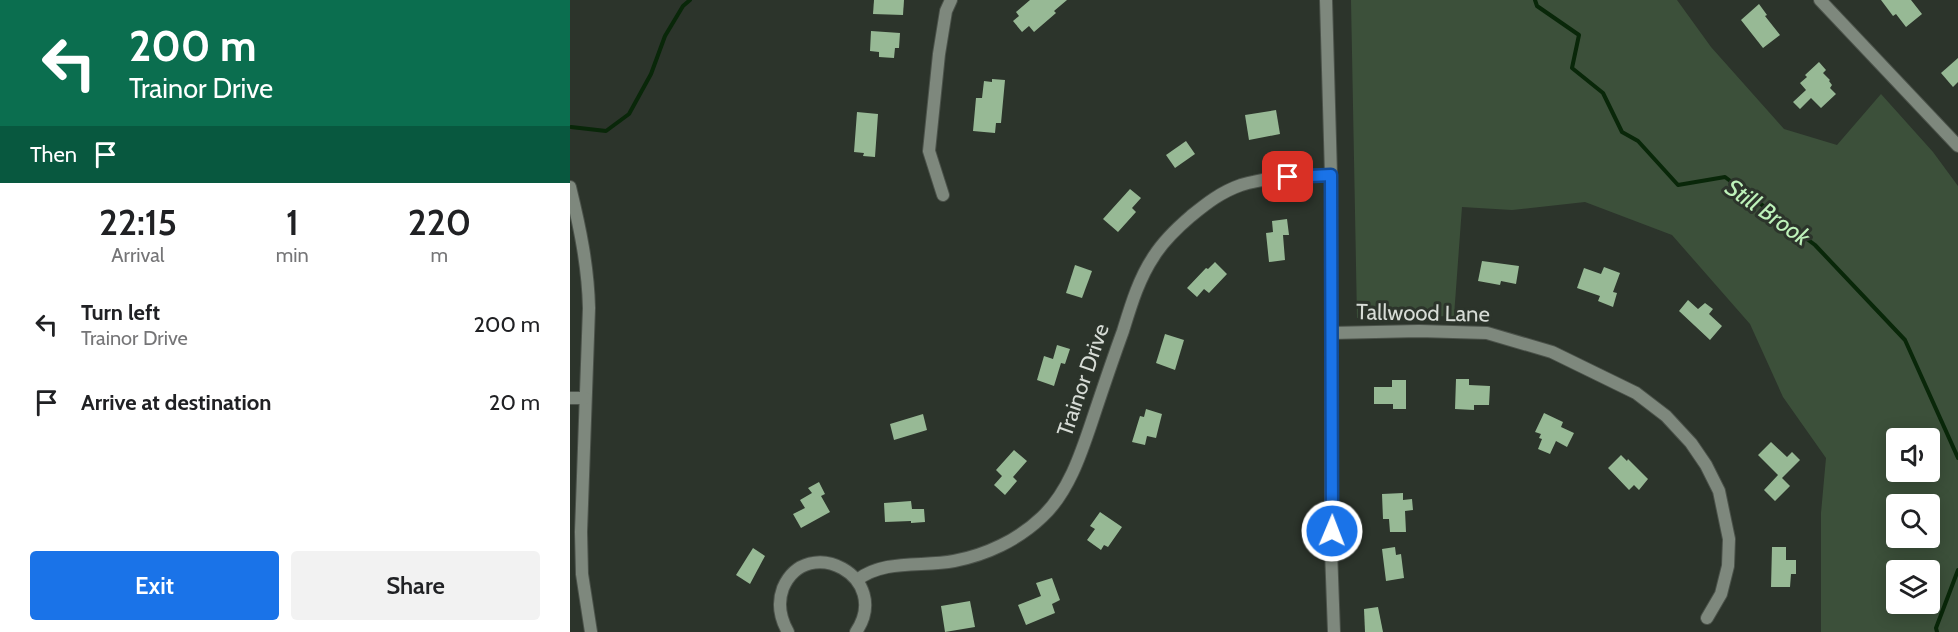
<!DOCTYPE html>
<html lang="en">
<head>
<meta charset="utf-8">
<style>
	:root { --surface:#fff; --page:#f2f2f2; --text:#202124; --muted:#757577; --accent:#1a73e8 }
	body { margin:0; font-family:Cabin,sans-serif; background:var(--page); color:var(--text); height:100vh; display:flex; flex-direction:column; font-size:22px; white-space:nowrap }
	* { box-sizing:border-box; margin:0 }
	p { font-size:20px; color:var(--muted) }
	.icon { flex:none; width:33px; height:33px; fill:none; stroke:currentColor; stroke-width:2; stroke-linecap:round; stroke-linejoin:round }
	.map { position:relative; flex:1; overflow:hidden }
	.drawer { display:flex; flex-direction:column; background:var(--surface); width:570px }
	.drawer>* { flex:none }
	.hud { background:#0b6e4f; color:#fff; overflow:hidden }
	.fabs { position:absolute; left:1316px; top:428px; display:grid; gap:12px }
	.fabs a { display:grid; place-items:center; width:54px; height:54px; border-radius:6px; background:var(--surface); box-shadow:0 3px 15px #0003; font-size:30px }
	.pin { position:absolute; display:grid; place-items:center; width:51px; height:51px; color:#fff; margin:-26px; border-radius:12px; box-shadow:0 3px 9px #0006 }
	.me { position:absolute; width:66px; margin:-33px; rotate:1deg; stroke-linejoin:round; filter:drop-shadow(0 0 4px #0008) }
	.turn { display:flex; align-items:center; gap:21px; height:126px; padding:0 30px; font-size:27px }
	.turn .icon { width:78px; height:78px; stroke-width:2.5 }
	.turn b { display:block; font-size:42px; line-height:51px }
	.then { display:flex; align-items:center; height:57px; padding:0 30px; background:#0003; gap:12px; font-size:22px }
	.eta { display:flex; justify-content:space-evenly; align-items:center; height:102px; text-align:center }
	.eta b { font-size:36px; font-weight:600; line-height:42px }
	.action { display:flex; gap:12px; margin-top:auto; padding:12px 30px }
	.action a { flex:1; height:69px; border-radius:6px; background:var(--accent); color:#fff; font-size:24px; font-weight:600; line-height:69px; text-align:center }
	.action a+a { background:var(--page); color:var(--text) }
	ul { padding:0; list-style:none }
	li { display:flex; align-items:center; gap:18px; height:78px; padding:0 30px }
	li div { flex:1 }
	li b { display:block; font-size:22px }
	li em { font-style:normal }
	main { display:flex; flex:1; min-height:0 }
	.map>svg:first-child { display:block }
	.green { fill:#3c503a; fill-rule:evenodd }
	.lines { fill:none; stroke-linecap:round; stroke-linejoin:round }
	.stream { stroke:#092709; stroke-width:4 }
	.building { fill:#97b995 }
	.street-casing { stroke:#4b524a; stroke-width:14 }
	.street { stroke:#7e887d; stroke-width:12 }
	.route-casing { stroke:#114b97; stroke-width:15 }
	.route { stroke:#1a73e8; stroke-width:10 }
	.labels { text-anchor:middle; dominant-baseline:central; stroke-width:6; stroke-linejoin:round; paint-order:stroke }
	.street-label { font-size:22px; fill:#d7dcd6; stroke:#2c342b }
	.water-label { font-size:24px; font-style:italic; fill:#bef2ba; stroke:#2c342b }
</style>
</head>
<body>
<main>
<section class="drawer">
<div class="hud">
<div class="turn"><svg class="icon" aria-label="left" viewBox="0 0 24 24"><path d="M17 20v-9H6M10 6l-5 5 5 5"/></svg><div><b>200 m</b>Trainor Drive</div></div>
<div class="then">Then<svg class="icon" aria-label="arrive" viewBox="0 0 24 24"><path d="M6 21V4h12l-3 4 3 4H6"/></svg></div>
</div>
<div class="eta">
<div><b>22:15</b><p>Arrival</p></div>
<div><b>1</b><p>min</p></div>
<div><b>220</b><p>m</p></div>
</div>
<ul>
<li><svg class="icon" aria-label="left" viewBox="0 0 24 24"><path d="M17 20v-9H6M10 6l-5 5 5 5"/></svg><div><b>Turn left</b><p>Trainor Drive</p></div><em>200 m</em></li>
<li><svg class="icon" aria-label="arrive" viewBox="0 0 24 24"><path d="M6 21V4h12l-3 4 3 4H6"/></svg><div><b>Arrive at destination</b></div><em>20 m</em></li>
</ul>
<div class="action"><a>Exit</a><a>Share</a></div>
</section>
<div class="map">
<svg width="1388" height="632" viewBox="0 0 1388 632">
	<rect width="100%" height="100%" fill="#2c342b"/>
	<path class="green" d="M781,0H1107L1141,47L1214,129L1267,145L1311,94L1363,152L1388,186V632H1251V513L1256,458L1213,397L1180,324L1102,235L1015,202L942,210L892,207L884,316L787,318ZM1326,438H1359V471H1326ZM1326,504H1359V537H1326ZM1326,570H1359V603H1326Z"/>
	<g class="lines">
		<g class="stream">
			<path d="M965,0L967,6L1009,35L1002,68L1033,93L1052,132L1068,141L1108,185L1155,177L1245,245L1335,340L1388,458"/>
			<path d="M1,127L36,131L59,114L81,74L95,36L113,6L120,0"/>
			<path d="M1367,632L1366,628L1388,570"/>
		</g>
	</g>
	<g class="building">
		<path d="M304,0H334L333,15L303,14Z"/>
		<path d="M460,0H497L484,11L486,13L464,32L459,26L452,32L443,21L449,16L446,12Z"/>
		<path d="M1311,0H1341L1352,14L1336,27L1326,14L1323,16Z"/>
		<path d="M1189,4L1197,15L1195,16L1210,35L1193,48L1171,20Z"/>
		<path d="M301,31L330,33L329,48H325L324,58L309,57V52L300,51Z"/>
		<path d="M1388,58V82L1383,87L1371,73Z"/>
		<path d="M1249,62L1256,70L1253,73L1260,80L1259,81L1262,85L1260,88L1266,94L1251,108L1241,98L1230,109L1223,102L1236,90L1230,83L1237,77L1235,75Z"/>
		<path d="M422,79L435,80L431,123H426L425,133L403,131L406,98H412L414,81L422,82Z"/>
		<path d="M706,110L710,134L679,140L675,115Z"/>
		<path d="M287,112L308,114L305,157L293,156L294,153L284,152Z"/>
		<path d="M616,141L625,154L605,168L596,155Z"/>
		<path d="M560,189L571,198L562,208L566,212L548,232L533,219Z"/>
		<path d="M717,219L719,235H713L715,260L699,262L696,233L703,232L702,221Z"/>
		<path d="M912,261L949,266L946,284L931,281L930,285L908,281Z"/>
		<path d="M645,262L657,274L639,293L634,289L627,297L617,288L636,268L638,269Z"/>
		<path d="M505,265L522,271L512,298L496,293Z"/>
		<path d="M1034,267L1050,273L1043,292L1047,293L1043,307L1028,301L1030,296L1007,288L1014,268L1031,274Z"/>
		<path d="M1118,300L1128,309L1135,303L1143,309L1139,314L1152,326L1140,340L1109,311Z"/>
		<path d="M595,334L614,340L605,370L586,363Z"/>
		<path d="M487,345L500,349L495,364L491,363L484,386L467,380L474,356L483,359Z"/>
		<path d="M886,379H899V385L920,386L919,405H904V410L885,409Z"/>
		<path d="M822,380H836V409H823V404H804V387H822Z"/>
		<path d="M576,409L592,414L586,438L577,436L575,445L562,442L570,416L574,417Z"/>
		<path d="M974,413L993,422L991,427L1004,433L997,447L986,441L980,454L968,449L972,439L969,438L971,434L965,432Z"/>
		<path d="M353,414L357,430L324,440L320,424Z"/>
		<path d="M1201,442L1217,457L1222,452L1230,460L1212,478L1220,486L1205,501L1194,490L1208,475L1188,455Z"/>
		<path d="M444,450L457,461L443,477L447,481L435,495L424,485L432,476L426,470Z"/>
		<path d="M1051,455L1057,461L1058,459L1078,479L1069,490L1064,485L1059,490L1038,468Z"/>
		<path d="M249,482L255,494L251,496L260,512L231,528L223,514L235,508L230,500L242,493L238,488Z"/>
		<path d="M833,493V500L842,499L843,510L835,511L836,532H820L819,519H813L812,494Z"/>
		<path d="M341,501L342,509H354L355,522L341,523V521L315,522L314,503Z"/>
		<path d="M530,512L552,527L538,547L534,545L531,550L517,540L525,529L520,526Z"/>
		<path d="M825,547L826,555L831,554L834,578L816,581L812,549Z"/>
		<path d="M1202,547H1216V560H1226V574H1221L1220,587H1201Z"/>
		<path d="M183,548L195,556L180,584L166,575Z"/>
		<path d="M482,578L490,600L482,604L485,613L456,625L448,605L471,596L466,583Z"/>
		<path d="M400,601L405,627L375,632L371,606Z"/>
		<path d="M808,607L813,632H795L794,609Z"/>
	</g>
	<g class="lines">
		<g class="street-casing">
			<g id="street">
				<path d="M756,0L761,175V550L764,632"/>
				<path d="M1250,0L1388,146"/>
				<path d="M0,187C10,228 18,266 19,308L11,532L12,574L21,632"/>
				<path d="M373,195L359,151L369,54L376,11L381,0"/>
				<path d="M761,333L849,331L917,333L982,352L1066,393L1096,416L1121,443L1136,465L1149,491L1159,539L1158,566L1151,594L1137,618"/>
				<path d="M0,398H15"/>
				<path d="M287,580C314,559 352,567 384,561C416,555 448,540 472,517C498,493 511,454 522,421C532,391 542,361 553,331C561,305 569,278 584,256C594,240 607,228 621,216C637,203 651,192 671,185C700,176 731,176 761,175"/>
				<path d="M218,632C210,618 207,604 213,588C237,532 323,577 286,632"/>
			</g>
		</g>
		<use href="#street" class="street"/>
	</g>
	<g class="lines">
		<g class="route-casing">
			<path id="route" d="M718,177L761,175L762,531"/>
		</g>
		<use href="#route" class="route"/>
	</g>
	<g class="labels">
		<g class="street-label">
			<text transform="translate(853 313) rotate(1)">Tallwood Lane</text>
			<text transform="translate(513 380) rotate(-71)">Trainor Drive</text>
		</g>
		<g class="water-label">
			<text transform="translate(1198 212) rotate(35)">Still Brook</text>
		</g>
	</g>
</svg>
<div class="fabs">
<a><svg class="icon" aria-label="sound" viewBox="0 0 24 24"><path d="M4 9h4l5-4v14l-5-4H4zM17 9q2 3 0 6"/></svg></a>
<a><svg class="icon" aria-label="search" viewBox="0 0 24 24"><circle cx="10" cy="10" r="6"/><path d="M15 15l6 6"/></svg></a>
<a><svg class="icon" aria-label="layers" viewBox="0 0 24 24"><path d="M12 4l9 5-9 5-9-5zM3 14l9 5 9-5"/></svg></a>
</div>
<div class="pin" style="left:718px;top:177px;background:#d93025"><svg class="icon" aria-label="arrive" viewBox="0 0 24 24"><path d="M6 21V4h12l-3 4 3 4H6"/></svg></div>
<svg class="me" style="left:762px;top:531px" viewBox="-20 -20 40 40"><circle r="17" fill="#1a73e8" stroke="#fff" stroke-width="3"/><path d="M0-11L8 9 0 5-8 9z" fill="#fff"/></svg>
</div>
</main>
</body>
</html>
